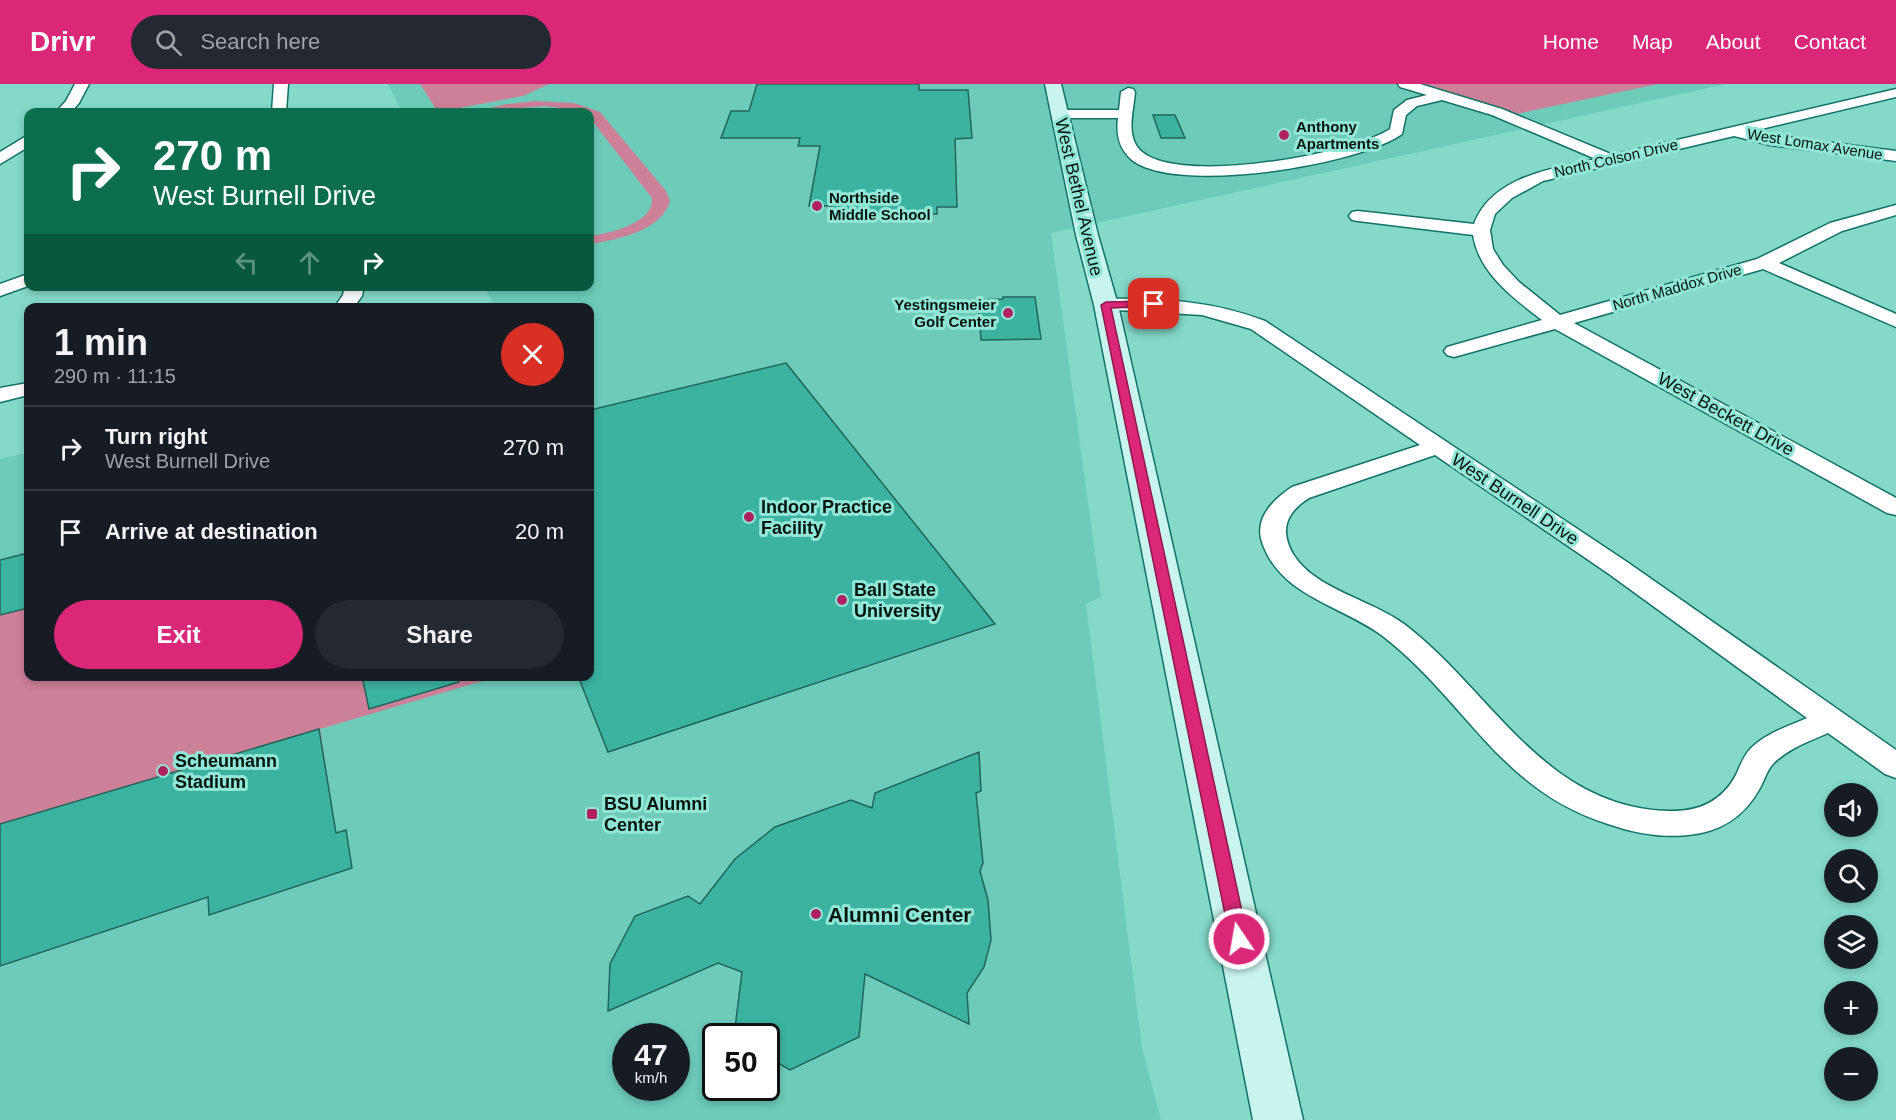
<!DOCTYPE html>
<html lang="en">
<head>
<meta charset="utf-8">
<style>
	:root { --surface:#171b24; --page:#242831; --text:#f1f3f6; --muted:#9ea1a6; --line:#363941; --accent:#db2777 }
	body { margin:0; font-family:Helvetica,sans-serif; background:var(--page); color:var(--text); height:100vh; display:flex; flex-direction:column; font-size:22px; white-space:nowrap }
	* { box-sizing:border-box; margin:0 }
	p { font-size:20px; color:var(--muted) }
	.icon { flex:none; width:33px; height:33px; fill:none; stroke:currentColor; stroke-width:2; stroke-linecap:round; stroke-linejoin:round }
	.map { position:relative; flex:1; overflow:hidden }
	.panel { position:absolute; left:24px; top:219px; width:570px; height:378px; display:flex; flex-direction:column; background:var(--surface); border-radius:12px; box-shadow:0 3px 9px #0003 }
	.panel>* { flex:none }
	.hud { position:absolute; left:24px; top:24px; width:570px; height:183px; border-radius:12px; box-shadow:0 3px 9px #0003; background:#0b6e4f; color:#fff; overflow:hidden }
	.buttons { position:absolute; left:1824px; top:699px; display:grid; gap:12px }
	.buttons a { display:grid; place-items:center; width:54px; height:54px; border-radius:50%; background:var(--surface); box-shadow:0 3px 9px #0003; font-size:30px }
	.speed { position:absolute; left:612px; top:939px; display:flex; gap:12px; font-size:30px; font-weight:700; text-align:center }
	.speed>* { display:grid; place-content:center; width:78px; height:78px; border-radius:50%; background:var(--surface); box-shadow:0 3px 9px #0003; line-height:1 }
	.speed small { font-size:15px; font-weight:400 }
	.speed .limit { border:3px solid #111; border-radius:9px; background:#fff; color:#111 }
	.pin { position:absolute; display:grid; place-items:center; width:51px; height:51px; color:#fff; margin:-26px; border-radius:12px; box-shadow:0 3px 9px #0006 }
	.me { position:absolute; width:66px; margin:-33px; rotate:348deg; stroke-linejoin:round; filter:drop-shadow(0 0 4px #0008) }
	.turn { display:flex; align-items:center; gap:21px; height:126px; padding:0 30px; font-size:27px }
	.turn .icon { width:78px; height:78px; stroke-width:2.5 }
	.turn b { display:block; font-size:42px; line-height:51px }
	.lanes { display:flex; align-items:center; height:57px; padding:0 30px; background:#0003; justify-content:center; gap:30px; direction:ltr }
	.lanes .off { opacity:.35 }
	.round { display:grid; place-items:center; flex:none; width:63px; height:63px; border-radius:32px; background:var(--page) }
	.head { display:flex; align-items:center; justify-content:space-between; height:102px; padding:0 30px }
	h1 { font-size:36px; font-weight:700; line-height:45px }
	.primary-button { display:flex; gap:12px; margin-top:auto; padding:12px 30px }
	.primary-button a { flex:1; height:69px; border-radius:36px; background:var(--accent); color:#fff; font-size:24px; font-weight:700; line-height:69px; text-align:center }
	.primary-button a+a { background:var(--page); color:var(--text) }
	ul { padding:0; list-style:none }
	li { display:flex; align-items:center; gap:18px; height:84px; padding:0 30px; border-top:2px solid var(--line) }
	li div { flex:1 }
	li b { display:block; font-size:22px }
	li em { font-style:normal }
	header { display:flex; align-items:center; gap:36px; box-sizing:border-box; height:84px; padding:0 30px; background:var(--accent); color:#fff }
	header strong { font-size:28px }
	nav { display:flex; gap:33px; margin-inline-start:auto; font-size:21px }
	.search { width:420px; height:54px; background:var(--page); display:flex; align-items:center; gap:15px; box-sizing:border-box; padding:0 21px; border-radius:33px; color:var(--muted); font-size:22px }
	.map>svg:first-child { display:block }
	.built { fill:#6ecbba; fill-rule:evenodd }
	.green { fill:#cd8198 }
	.building { fill:#3cb3a1; stroke:#23655a; stroke-width:1.5 }
	.lines { fill:none; stroke-linecap:round; stroke-linejoin:round }
	.street-casing { stroke:#137265; stroke-width:3 }
	.secondary-casing { stroke:#137265; stroke-width:3 }
	.street { fill:#fff; fill-rule:evenodd }
	.secondary { fill:#c9f4ed; fill-rule:evenodd }
	.route { fill:#db2777; stroke:#8e194d; stroke-width:1.5 }
	.poi-dot { fill:#af225f; stroke:#92e6d6; stroke-width:2 }
	.labels { text-anchor:middle; dominant-baseline:central; stroke-width:6; stroke-linejoin:round; paint-order:stroke }
	.far-poi-label { font-size:15px; font-weight:bold; fill:#001612; stroke:#92e6d6; text-anchor:start }
	.far-street-label { font-size:15px; fill:#001612; stroke:#92e6d6 }
	.street-label { font-size:18px; fill:#001612; stroke:#92e6d6 }
	.poi-label { font-size:18px; font-weight:bold; fill:#001612; stroke:#92e6d6; text-anchor:start }
	.near-poi-label { font-size:21px; font-weight:bold; fill:#001612; stroke:#92e6d6; text-anchor:start }
</style>
</head>
<body>
<header>
<strong>Drivr</strong>
<div class="search"><svg class="icon" aria-label="search" viewBox="0 0 24 24"><circle cx="10" cy="10" r="6"/><path d="M15 15l6 6"/></svg>Search here</div>
<nav><a>Home</a><a>Map</a><a>About</a><a>Contact</a></nav>
</header>
<div class="map">
<svg width="1896" height="1036" viewBox="0 0 1896 1036">
	<rect width="100%" height="100%" fill="#85d9c9"/>
	<path class="built" d="M388,0H1726L1051,149L1101,513L1086,520L1142,964L1161,1036H0V375L28,369V592H590V224L495,223L485,203L590,202V28H402ZM626,952H676V1004H626ZM716,952H766V1004H716Z"/>
	<g class="green">
		<path d="M420,0H549L523,12L438,28Z"/>
		<path d="M1422,0H1658L1516,30Z"/>
		<path d="M535,17L574,19L600,28L666,107L670,117C662,147 616,156 590,160V152C608,150 655,139 652,114L590,34V28L545,22L472,28L507,20Z"/>
		<path d="M28,469V592L496,593L320,645L333,730L0,882V476Z"/>
	</g>
	<g class="building">
		<path d="M757,0H919V6H968L972,54L955,55L957,123H937V130H830L832,122H809L820,62H798L800,54H721L731,27H749Z"/>
		<path d="M1153,31H1175L1185,54H1161Z"/>
		<path d="M1003,213H1035L1041,255L981,256L978,216L1003,215Z"/>
		<path d="M786,279L995,540L608,668L578,592H590V326Z"/>
		<path d="M28,469V524L0,531V476Z"/>
		<path d="M362,592H458L459,598L369,625Z"/>
		<path d="M319,645L336,749L346,746L352,784L209,831L208,813L0,882V740Z"/>
		<path d="M979,668L981,707L976,709L983,779L980,787L988,816L991,856L984,883L967,909L969,940L865,890L859,953L790,986L766,972V952H734L742,888L718,879L608,927L610,880L635,832L688,812L700,820L735,775L775,743L851,716L872,724L875,709Z"/>
	</g>
	<g class="lines">
		<g class="street-casing">
			<g id="street">
				<path d="M75,0H89L79,19L71,28H56L66,17Z"/>
				<path d="M274,0H288L286,28H272Z"/>
				<path d="M1398,0H1420L1502,25L1613,71L1896,5V13L1753,47L1770,51L1896,67V77L1770,61L1734,52L1543,97L1512,114L1495,130L1490,146L1493,165L1503,181L1519,198L1560,231L1757,175L1830,139L1896,121V131L1842,147L1779,179L1896,230V243L1763,185L1574,239L1896,414V431L1887,429L1555,245L1454,273L1447,271L1444,267L1447,263L1542,236C1513,214 1479,189 1473,151L1358,137L1352,136L1349,132L1352,128L1358,127L1474,140C1492,92 1552,85 1596,75L1492,31L1442,16L1417,22L1406,31L1402,50C1359,81 1176,111 1132,76C1119,65 1116,51 1118,34H1060L1053,30L1060,26H1119L1121,8L1128,4L1133,5L1135,8C1134,24 1127,46 1136,61C1162,106 1354,70 1390,45L1394,26L1407,16L1427,11L1400,3Z"/>
				<path d="M28,51V63L0,80V68Z"/>
				<path d="M28,190V202L0,212V200Z"/>
				<path d="M345,202H364L362,212L353,224H334L343,211Z"/>
				<path d="M1106,215C1161,214 1213,217 1265,237L1627,478L1896,666V694L1885,690L1828,649C1810,657 1787,665 1773,680C1767,686 1764,697 1760,704C1744,733 1721,748 1688,751C1661,754 1634,749 1608,740C1500,706 1467,618 1384,553C1344,522 1280,513 1262,458C1254,434 1274,415 1292,403L1420,361L1251,245L1202,231L1099,225L1096,221L1099,217ZM1435,371L1609,490L1807,634C1789,642 1766,649 1751,664C1744,671 1740,682 1736,691C1721,719 1697,728 1668,727C1543,723 1492,607 1404,540C1372,516 1314,505 1293,470C1279,445 1287,428 1309,414Z"/>
				<path d="M28,299V311L0,318V304Z"/>
			</g>
		</g>
		<g class="secondary-casing">
			<path id="secondary" d="M1045,0H1061L1098,151L1118,221L1303,1036H1253L1094,221L1076,151Z"/>
		</g>
		<use href="#street" class="street"/>
		<use href="#secondary" class="secondary"/>
	</g>
	<path class="route" d="M1154,217L1159,220L1158,222L1111,224L1248,855L1246,860L1239,862L1233,860L1230,855L1101,221L1106,218Z"/>
	<g class="poi-dot">
		<circle cx="1284" cy="51" r="6"/>
		<circle cx="817" cy="122" r="6"/>
		<circle cx="1008" cy="229" r="6"/>
		<circle cx="749" cy="433" r="6"/>
		<circle cx="842" cy="516" r="6"/>
		<circle cx="163" cy="687" r="6"/>
		<rect x="586" y="724" width="12" height="12" rx="3"/>
		<circle cx="816" cy="830" r="6"/>
	</g>
	<g class="labels">
		<g class="far-poi-label">
			<text x="1296" y="42">Anthony<tspan x="1296" dy="17">Apartments</tspan></text>
			<text x="829" y="113">Northside<tspan x="829" dy="17">Middle School</tspan></text>
			<text x="996" y="220" text-anchor="end">Yestingsmeier<tspan x="996" dy="17">Golf Center</tspan></text>
		</g>
		<g class="far-street-label">
			<text transform="translate(1815 60) rotate(9)">West Lomax Avenue</text>
			<text transform="translate(1616 74) rotate(-13)">North Colson Drive</text>
			<text transform="translate(1677 203) rotate(-16)">North Maddox Drive</text>
		</g>
		<g class="street-label">
			<text transform="translate(1079 113) rotate(77)">West Bethel Avenue</text>
			<text transform="translate(1726 330) rotate(29)">West Beckett Drive</text>
			<text transform="translate(1515 415) rotate(34)">West Burnell Drive</text>
		</g>
		<g class="poi-label">
			<text x="761" y="423">Indoor Practice<tspan x="761" dy="21">Facility</tspan></text>
			<text x="854" y="506">Ball State<tspan x="854" dy="21">University</tspan></text>
			<text x="175" y="677">Scheumann<tspan x="175" dy="21">Stadium</tspan></text>
			<text x="604" y="720">BSU Alumni<tspan x="604" dy="21">Center</tspan></text>
		</g>
		<g class="near-poi-label">
			<text x="828" y="830">Alumni Center</text>
		</g>
	</g>
</svg>
<div class="buttons">
<a><svg class="icon" aria-label="sound" viewBox="0 0 24 24"><path d="M4 9h4l5-4v14l-5-4H4zM17 9q2 3 0 6"/></svg></a>
<a><svg class="icon" aria-label="search" viewBox="0 0 24 24"><circle cx="10" cy="10" r="6"/><path d="M15 15l6 6"/></svg></a>
<a><svg class="icon" aria-label="layers" viewBox="0 0 24 24"><path d="M12 4l9 5-9 5-9-5zM3 14l9 5 9-5"/></svg></a>
<a>+</a>
<a>−</a>
</div>
<div class="speed"><div>47<small>km/h</small></div><div class="limit">50</div></div>
<div class="pin" style="left:1154px;top:220px;background:#d93025"><svg class="icon" aria-label="arrive" viewBox="0 0 24 24"><path d="M6 21V4h12l-3 4 3 4H6"/></svg></div>
<svg class="me" style="left:1239px;top:855px" viewBox="-20 -20 40 40"><circle r="17" fill="#db2777" stroke="#fff" stroke-width="3"/><path d="M0-11L8 9 0 5-8 9z" fill="#fff"/></svg>
<div class="hud">
<div class="turn"><svg class="icon" aria-label="right" viewBox="0 0 24 24"><path d="M7 20v-9h11M14 6l5 5-5 5"/></svg><div><b>270 m</b>West Burnell Drive</div></div>
<div class="lanes"><svg class="icon off" aria-label="left" viewBox="0 0 24 24"><path d="M17 20v-9H6M10 6l-5 5 5 5"/></svg><svg class="icon off" aria-label="ahead" viewBox="0 0 24 24"><path d="M12 20V5M6 11l6-6 6 6"/></svg><svg class="icon" aria-label="right" viewBox="0 0 24 24"><path d="M7 20v-9h11M14 6l5 5-5 5"/></svg></div>
</div>
<section class="panel">
<div class="head"><div><h1>1 min</h1><p>290 m · 11:15</p></div><a class="round" style="background:#d93025;color:#fff"><svg class="icon" aria-label="close" viewBox="0 0 24 24"><path d="M6 6l12 12M18 6L6 18"/></svg></a></div>
<ul>
<li><svg class="icon" aria-label="right" viewBox="0 0 24 24"><path d="M7 20v-9h11M14 6l5 5-5 5"/></svg><div><b>Turn right</b><p>West Burnell Drive</p></div><em>270 m</em></li>
<li><svg class="icon" aria-label="arrive" viewBox="0 0 24 24"><path d="M6 21V4h12l-3 4 3 4H6"/></svg><div><b>Arrive at destination</b></div><em>20 m</em></li>
</ul>
<div class="primary-button"><a>Exit</a><a>Share</a></div>
</section>
</div>
</body>
</html>
